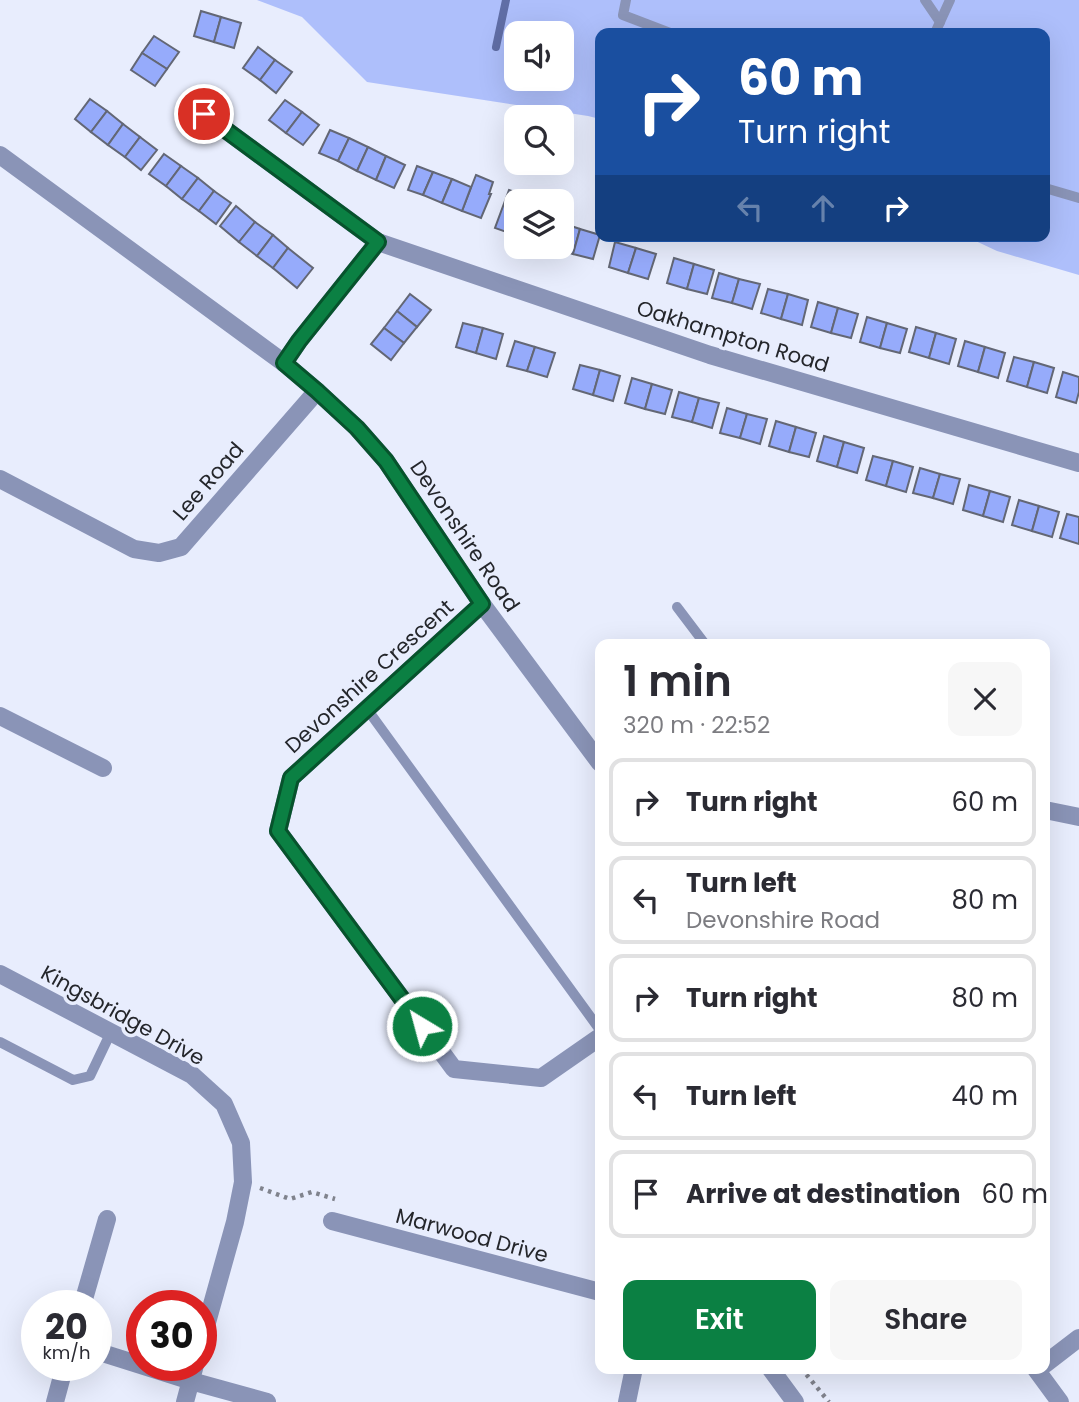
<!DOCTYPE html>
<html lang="en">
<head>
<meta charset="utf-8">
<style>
	:root { --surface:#fff; --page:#f7f7f7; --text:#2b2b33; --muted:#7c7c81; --line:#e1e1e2; --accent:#0b8043 }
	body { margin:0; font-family:Poppins,sans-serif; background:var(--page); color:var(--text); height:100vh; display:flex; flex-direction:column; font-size:26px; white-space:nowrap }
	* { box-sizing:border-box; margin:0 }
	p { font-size:23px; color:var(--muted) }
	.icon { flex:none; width:38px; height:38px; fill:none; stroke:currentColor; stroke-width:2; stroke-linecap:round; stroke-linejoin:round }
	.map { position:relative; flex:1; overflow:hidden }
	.side { position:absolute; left:595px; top:639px; width:455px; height:735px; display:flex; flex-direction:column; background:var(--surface); border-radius:14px; box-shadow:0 7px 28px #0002 }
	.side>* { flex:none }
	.hud { position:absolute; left:595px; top:28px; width:455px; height:214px; border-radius:14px; box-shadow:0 7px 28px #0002; background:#1a4fa0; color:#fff; overflow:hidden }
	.controls { position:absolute; left:504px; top:21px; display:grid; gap:14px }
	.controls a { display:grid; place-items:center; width:70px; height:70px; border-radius:14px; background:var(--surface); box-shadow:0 7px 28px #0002; font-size:35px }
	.speed { position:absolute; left:21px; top:1290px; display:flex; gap:14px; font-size:35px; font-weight:700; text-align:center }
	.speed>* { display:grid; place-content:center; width:91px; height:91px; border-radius:50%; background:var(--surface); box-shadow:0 7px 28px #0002; line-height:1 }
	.speed small { font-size:18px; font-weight:400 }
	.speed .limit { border:10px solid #d22; background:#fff; color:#111 }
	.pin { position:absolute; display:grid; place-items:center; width:60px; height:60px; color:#fff; margin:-30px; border:4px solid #fff; border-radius:50%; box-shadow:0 2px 7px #0007 }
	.me { position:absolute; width:77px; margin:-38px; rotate:323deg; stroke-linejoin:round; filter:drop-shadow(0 0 5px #0008) }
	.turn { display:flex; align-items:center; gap:24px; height:147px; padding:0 28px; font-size:32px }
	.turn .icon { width:91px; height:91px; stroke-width:2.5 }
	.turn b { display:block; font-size:49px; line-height:60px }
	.lanes { display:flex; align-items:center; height:66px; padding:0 28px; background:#0003; justify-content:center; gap:35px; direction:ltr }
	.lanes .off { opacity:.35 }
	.round { display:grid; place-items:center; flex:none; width:74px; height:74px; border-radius:14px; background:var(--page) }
	.overview { display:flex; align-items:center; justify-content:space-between; height:119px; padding:0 28px }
	h1 { font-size:42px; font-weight:600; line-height:52px }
	.cta { display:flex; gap:14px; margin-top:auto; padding:14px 28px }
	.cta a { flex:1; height:80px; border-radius:14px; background:var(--accent); color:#fff; font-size:28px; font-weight:600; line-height:80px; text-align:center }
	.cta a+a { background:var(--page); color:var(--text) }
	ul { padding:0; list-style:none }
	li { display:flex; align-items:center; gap:21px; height:88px; margin:0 14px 10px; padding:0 14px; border:4px solid var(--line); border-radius:14px }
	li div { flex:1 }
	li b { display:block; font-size:26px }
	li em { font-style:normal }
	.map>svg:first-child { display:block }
	.green { fill:#aebffb; fill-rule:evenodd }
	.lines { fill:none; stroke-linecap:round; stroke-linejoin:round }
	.stream { stroke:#606ea6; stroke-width:8 }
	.building { fill:#96abfb; stroke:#636775; stroke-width:2 }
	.path { stroke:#80838d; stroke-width:4.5; stroke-dasharray:3.5 5; stroke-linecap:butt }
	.service { stroke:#8a94b7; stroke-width:10 }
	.minor { stroke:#8a94b7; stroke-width:18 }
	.tertiary { stroke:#8a94b7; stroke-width:18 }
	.route-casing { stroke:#07532c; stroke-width:18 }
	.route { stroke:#0b8043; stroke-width:12 }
	.labels { text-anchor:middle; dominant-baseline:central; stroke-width:7; stroke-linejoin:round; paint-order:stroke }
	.street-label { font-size:21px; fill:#24262b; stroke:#e8edfd }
</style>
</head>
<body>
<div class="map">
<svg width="1079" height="1402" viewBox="0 0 1079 1402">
	<rect width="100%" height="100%" fill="#e8edfd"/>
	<path class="green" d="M257,0H1079V275L997,251L965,236H1045V33H600V119L588,116L367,82L302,17ZM516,33H562V79H516Z"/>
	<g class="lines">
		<path class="stream" d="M496,47L506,0"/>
	</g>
	<g class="building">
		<path d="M201,11L221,17L214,42L194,36Z"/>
		<path d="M221,17L241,23L234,48L214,42Z"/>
		<path d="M154,36L179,52L167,69L142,53Z"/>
		<path d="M258,47L275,60L260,80L243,68Z"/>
		<path d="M142,53L167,69L155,86L131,70Z"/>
		<path d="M275,60L292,72L276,93L260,80Z"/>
		<path d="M90,99L107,111L91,132L75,119Z"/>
		<path d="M285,100L302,112L286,133L269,120Z"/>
		<path d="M107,111L123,124L108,145L91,132Z"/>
		<path d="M302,112L319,125L303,145L286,133Z"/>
		<path d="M123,124L140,137L125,157L108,145Z"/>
		<path d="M330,130L349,138L338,161L319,153Z"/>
		<path d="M140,137L157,150L141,170L125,157Z"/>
		<path d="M349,138L368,147L357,171L338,161Z"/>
		<path d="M368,147L386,156L376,180L357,171Z"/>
		<path d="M164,154L181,166L166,186L149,174Z"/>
		<path d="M386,156L405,165L394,188L376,180Z"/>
		<path d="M181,166L198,178L182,199L166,186Z"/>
		<path d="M417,166L433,172L423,195L408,190Z"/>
		<path d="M433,172L452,179L442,203L423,195Z"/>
		<path d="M476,175L493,182L489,194H491L481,218L462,211Z"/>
		<path d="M198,178L214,191L199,211L182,199Z"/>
		<path d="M452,179L471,187L462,211L442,203Z"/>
		<path d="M509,190L529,197L527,201H516V231L515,235L495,228Z"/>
		<path d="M214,191L231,203L216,224L199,211Z"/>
		<path d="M236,206L255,222L239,242L220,226Z"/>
		<path d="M255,222L273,235L257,256L239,242Z"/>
		<path d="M562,223L580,229L573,254L553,248L562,247Z"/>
		<path d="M580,229L600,235L593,259L573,254Z"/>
		<path d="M273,235L288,248L273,268L257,256Z"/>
		<path d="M615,242L636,248L628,273L609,267Z"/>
		<path d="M288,248L313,268L297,288L273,268Z"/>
		<path d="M636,248L656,254L648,279L628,273Z"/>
		<path d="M674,258L694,264L687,289L667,283Z"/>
		<path d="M694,264L714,270L707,294L687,289Z"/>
		<path d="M719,273L739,279L732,303L712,298Z"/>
		<path d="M739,279L760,284L752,309L732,303Z"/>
		<path d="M768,289L788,294L781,319L761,313Z"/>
		<path d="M410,294L431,310L417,327L397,311Z"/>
		<path d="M788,294L808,300L802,325L781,319Z"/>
		<path d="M818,302L838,308L831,333L811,327Z"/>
		<path d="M838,308L858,314L851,338L831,333Z"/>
		<path d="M397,311L417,327L404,343L384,328Z"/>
		<path d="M867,317L887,323L880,348L860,342Z"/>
		<path d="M463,323L483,328L476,353L456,347Z"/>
		<path d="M887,323L907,329L900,353L880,348Z"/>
		<path d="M916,327L936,333L929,358L909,352Z"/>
		<path d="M384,328L404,343L391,360L371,344Z"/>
		<path d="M483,328L503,334L496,359L476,353Z"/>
		<path d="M936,333L956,339L949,364L929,358Z"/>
		<path d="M515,341L535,347L527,371L507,366Z"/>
		<path d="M965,341L985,347L978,372L958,366Z"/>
		<path d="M535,347L555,353L547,377L527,371Z"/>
		<path d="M985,347L1005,353L998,378L978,372Z"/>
		<path d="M1014,357L1034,362L1027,387L1007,381Z"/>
		<path d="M1034,362L1054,368L1047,393L1027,387Z"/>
		<path d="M580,365L600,370L593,395L573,389Z"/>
		<path d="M600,370L620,376L613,401L593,395Z"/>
		<path d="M1063,372L1079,377V392L1076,403L1056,397Z"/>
		<path d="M632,378L652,384L645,409L625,403Z"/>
		<path d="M652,384L672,390L665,414L645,409Z"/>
		<path d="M679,392L699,398L692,422L672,417Z"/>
		<path d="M699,398L719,403L712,428L692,422Z"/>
		<path d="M727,408L747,414L740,438L720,433Z"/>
		<path d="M747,414L767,419L760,444L740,438Z"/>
		<path d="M776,421L796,427L789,452L769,446Z"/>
		<path d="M796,427L816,433L809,457L789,452Z"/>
		<path d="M824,436L844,442L837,467L817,461Z"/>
		<path d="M844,442L864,448L857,473L837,467Z"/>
		<path d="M873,456L893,461L886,486L866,480Z"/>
		<path d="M893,461L913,467L906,492L886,486Z"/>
		<path d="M920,468L940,474L933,498L913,493Z"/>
		<path d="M940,474L960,479L953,504L933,498Z"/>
		<path d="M969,485L990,491L983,516L963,510Z"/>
		<path d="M990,491L1010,497L1003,522L983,516Z"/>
		<path d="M1019,500L1039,506L1032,531L1012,525Z"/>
		<path d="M1039,506L1059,512L1052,537L1032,531Z"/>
		<path d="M1067,514L1079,517V544L1060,538Z"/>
	</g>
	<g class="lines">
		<g class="path">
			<path d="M260,1188L290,1199L312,1192L335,1199"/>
			<path d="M801,1368L829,1402"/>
		</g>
		<g class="service">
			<path d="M626,0L623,15L670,33"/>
			<path d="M925,0L940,22"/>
			<path d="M935,33L950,0"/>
			<path d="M1045,188L1079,198"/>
			<path d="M677,607L705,644"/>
			<path d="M367,709L600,1030"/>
			<path d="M0,1042L73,1080L90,1076L111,1032"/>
		</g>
		<g class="minor">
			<path d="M204,114L378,242L710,355L1079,463"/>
			<path d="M284,363L299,341L378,242"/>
			<path d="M0,479L134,549L159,553L181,547L317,391"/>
			<path d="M482,604L291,778L278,831L454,1069L541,1078L600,1037"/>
			<path d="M0,716L103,768"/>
			<path d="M1045,810L1079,817"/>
			<path d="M0,974L192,1075L224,1104L241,1143L243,1182L235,1222L201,1344"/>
			<path d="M332,1221L600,1292"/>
			<path d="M82,1306L107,1219"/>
			<path d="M96,1351L191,1381L267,1402"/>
			<path d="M1045,1364L1079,1338"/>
			<path d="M770,1368L795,1402"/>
			<path d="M55,1402L65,1365"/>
			<path d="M185,1402L195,1365"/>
			<path d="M627,1402L634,1368"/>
		</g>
		<g class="tertiary">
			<path d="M0,155L284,363L317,391L357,428L386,461L482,604L600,763"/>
			<path d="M1035,1368L1060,1402"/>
		</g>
	</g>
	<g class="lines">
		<g class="route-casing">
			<path id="route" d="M204,114L378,242L299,341L284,363L317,391L357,428L386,461L482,604L291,778L278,831L422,1026"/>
		</g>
		<use href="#route" class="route"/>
	</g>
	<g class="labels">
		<g class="street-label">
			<text transform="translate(733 336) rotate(17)">Oakhampton Road</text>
			<text transform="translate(208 481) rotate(-49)">Lee Road</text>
			<text transform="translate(465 536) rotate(56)">Devonshire Road</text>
			<text transform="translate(369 676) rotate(-42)">Devonshire Crescent</text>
			<text transform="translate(123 1015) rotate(29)">Kingsbridge Drive</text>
			<text transform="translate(472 1235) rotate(15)">Marwood Drive</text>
		</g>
	</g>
</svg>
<div class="controls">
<a><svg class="icon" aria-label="sound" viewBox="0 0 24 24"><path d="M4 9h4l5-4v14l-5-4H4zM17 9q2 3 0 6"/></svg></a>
<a><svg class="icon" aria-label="search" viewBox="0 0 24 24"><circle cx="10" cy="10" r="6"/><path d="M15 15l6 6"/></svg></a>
<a><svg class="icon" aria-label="layers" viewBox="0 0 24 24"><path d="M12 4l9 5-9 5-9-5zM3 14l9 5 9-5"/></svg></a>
</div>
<div class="speed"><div>20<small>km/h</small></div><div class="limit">30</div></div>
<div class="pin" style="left:204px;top:114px;background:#d93025"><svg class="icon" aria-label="arrive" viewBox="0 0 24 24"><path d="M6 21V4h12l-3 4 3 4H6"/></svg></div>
<svg class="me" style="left:422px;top:1026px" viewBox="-20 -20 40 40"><circle r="17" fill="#0b8043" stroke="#fff" stroke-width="3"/><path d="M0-11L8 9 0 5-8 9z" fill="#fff"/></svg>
<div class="hud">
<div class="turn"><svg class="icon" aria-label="right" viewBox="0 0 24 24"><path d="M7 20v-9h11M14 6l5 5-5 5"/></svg><div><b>60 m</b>Turn right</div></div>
<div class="lanes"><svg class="icon off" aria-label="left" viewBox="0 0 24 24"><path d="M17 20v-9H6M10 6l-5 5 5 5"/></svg><svg class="icon off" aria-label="ahead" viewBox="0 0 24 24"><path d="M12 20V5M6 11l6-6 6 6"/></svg><svg class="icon" aria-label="right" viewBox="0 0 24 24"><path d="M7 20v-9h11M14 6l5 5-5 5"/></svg></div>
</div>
<section class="side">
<div class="overview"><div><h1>1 min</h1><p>320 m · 22:52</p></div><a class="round"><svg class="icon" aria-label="close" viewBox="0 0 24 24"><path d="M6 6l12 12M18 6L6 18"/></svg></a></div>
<ul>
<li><svg class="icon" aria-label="right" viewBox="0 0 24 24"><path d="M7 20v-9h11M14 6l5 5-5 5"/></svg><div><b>Turn right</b></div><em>60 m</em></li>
<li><svg class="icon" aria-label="left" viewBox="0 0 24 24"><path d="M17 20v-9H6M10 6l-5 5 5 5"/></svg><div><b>Turn left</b><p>Devonshire Road</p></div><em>80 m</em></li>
<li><svg class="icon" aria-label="right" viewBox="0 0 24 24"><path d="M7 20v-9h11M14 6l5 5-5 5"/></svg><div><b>Turn right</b></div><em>80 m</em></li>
<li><svg class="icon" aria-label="left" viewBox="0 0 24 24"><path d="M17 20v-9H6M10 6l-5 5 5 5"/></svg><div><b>Turn left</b></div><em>40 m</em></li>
<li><svg class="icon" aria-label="arrive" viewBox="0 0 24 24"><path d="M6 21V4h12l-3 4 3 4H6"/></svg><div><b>Arrive at destination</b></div><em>60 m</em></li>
</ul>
<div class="cta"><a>Exit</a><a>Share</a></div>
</section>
</div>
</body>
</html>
